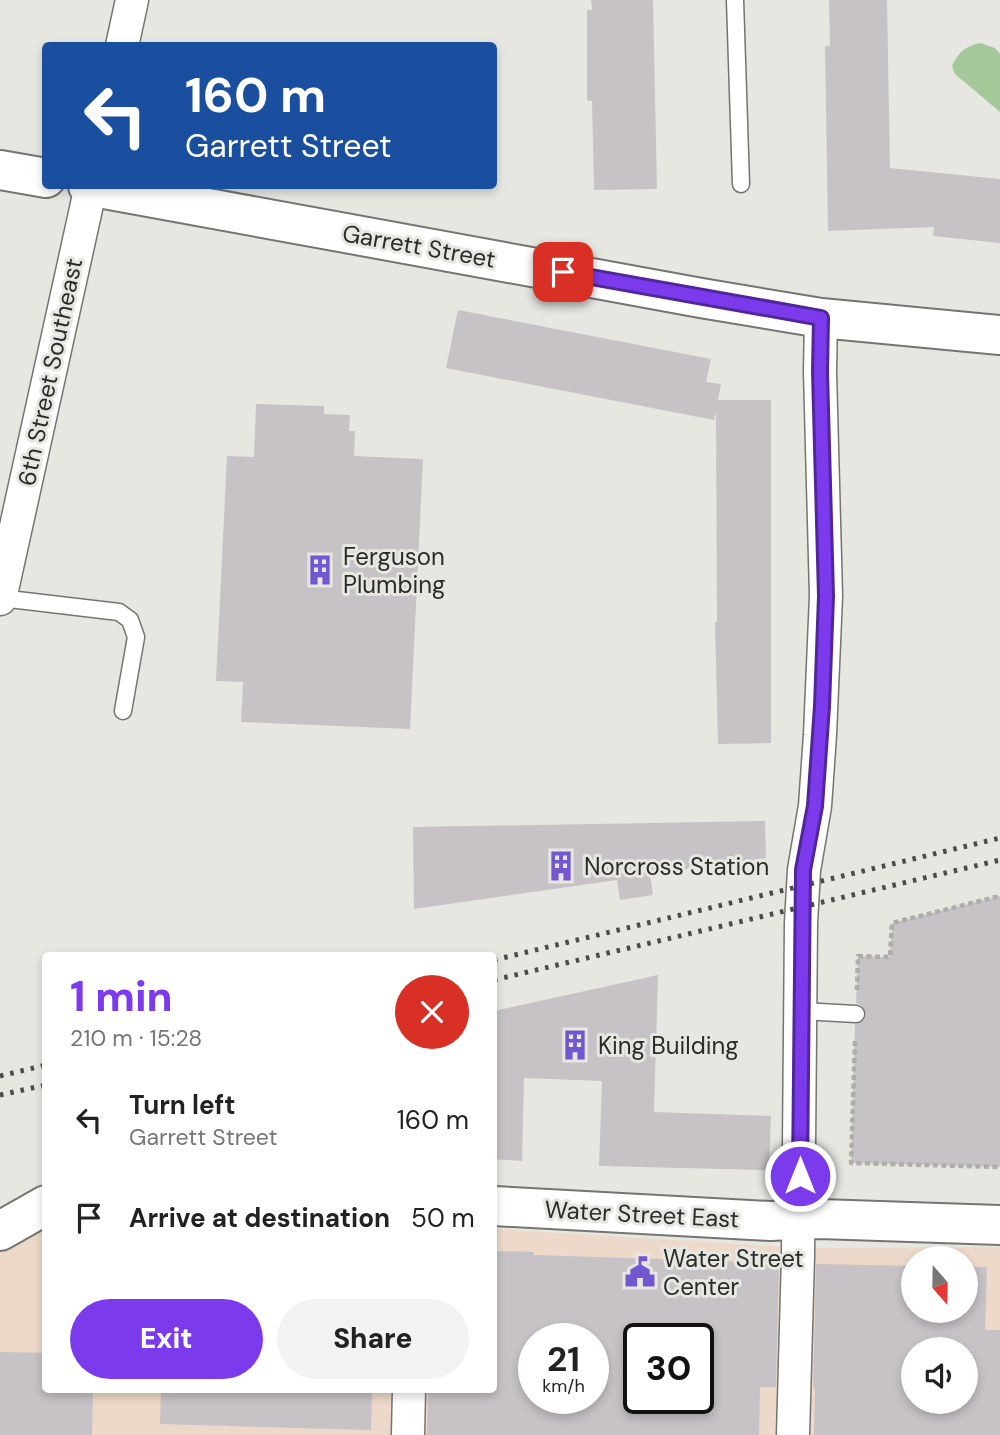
<!DOCTYPE html>
<meta charset="utf-8">
<style>
body{margin:0;font-family:"DM Sans",sans-serif;background:#f2f2f2;color:#222;height:100vh;display:flex;flex-direction:column;font-size:26px;white-space:nowrap}
*{box-sizing:border-box;margin:0}
p{font-size:23px;color:#767676}
.icon{flex:none;width:38px;height:38px;fill:none;stroke:currentColor;stroke-width:2;stroke-linecap:round;stroke-linejoin:round}
.map{position:relative;flex:1;overflow:hidden}
.details{position:absolute;left:42px;top:952px;width:455px;height:441px;display:flex;flex-direction:column;background:#fff;border-radius:7px;box-shadow:0 4px 10px #0003}
.details>*{flex:none}
.top-card{position:absolute;left:42px;top:42px;width:455px;height:147px;border-radius:7px;box-shadow:0 4px 10px #0003;background:#1a4fa0;color:#fff;overflow:hidden}
.needle{width:46px;rotate:160deg}
.tools{position:absolute;left:901px;top:1246px;display:grid;gap:14px}
.tools a{display:grid;place-items:center;width:77px;height:77px;border-radius:50%;background:#fff;box-shadow:0 4px 10px #0003;font-size:35px}
.speed{position:absolute;left:518px;top:1323px;display:flex;gap:14px;font-size:35px;font-weight:700;text-align:center}
.speed>*{display:grid;place-content:center;width:91px;height:91px;border-radius:50%;background:#fff;box-shadow:0 4px 10px #0003;line-height:1}
.speed small{font-size:18px;font-weight:400}
.speed .limit{border:4px solid #111;border-radius:10px;background:#fff;color:#111}
.pin{position:absolute;display:grid;place-items:center;width:60px;height:60px;color:#fff;margin:-30px;border-radius:14px;box-shadow:0 4px 10px #0006}
.me{position:absolute;width:77px;margin:-38px;rotate:0deg;stroke-linejoin:round;filter:drop-shadow(0 0 5px #0008)}
.turn{display:flex;align-items:center;gap:24px;height:147px;padding:0 28px;font-size:32px}
.turn .icon{width:91px;height:91px;stroke-width:2.5}
.turn b{display:block;font-size:49px;line-height:60px}
.round{display:grid;place-items:center;flex:none;width:74px;height:74px;border-radius:37px;background:#f2f2f2}
.summary{display:flex;align-items:center;justify-content:space-between;height:119px;padding:0 28px}
h1{font-size:42px;font-weight:800;line-height:52px;color:#7c3aed}
.button{display:flex;gap:14px;margin-top:auto;padding:14px 28px}
.button a{flex:1;height:80px;border-radius:42px;background:#7c3aed;color:#fff;font-size:28px;font-weight:800;line-height:80px;text-align:center}
.button a+a{background:#f2f2f2;color:#222}
ul{padding:0;list-style:none}
li{display:flex;align-items:center;gap:21px;height:98px;padding:0 28px}
li div{flex:1}
li b{display:block;font-size:26px}
li em{font-style:normal}
.map>svg:first-child{display:block}
.commercial{fill:#ecd9c9;fill-rule:evenodd}
.green{fill:#a5c89a}
.building{fill:#c7c2c5;fill-rule:evenodd}
.lines{fill:none;stroke-linecap:round;stroke-linejoin:round}
.lane-casing{stroke:#757470;stroke-width:19}
.street-casing{stroke:#757470;stroke-width:35}
.secondary-casing{stroke:#757470;stroke-width:42}
.path{stroke:#adada9;stroke-width:4.5;stroke-dasharray:5 3.5;stroke-linecap:butt}
.lane{stroke:#fff;stroke-width:16}
.street{stroke:#fff;stroke-width:32}
.secondary{stroke:#fff;stroke-width:38}
.rail{stroke:#4b4b49;stroke-width:5;stroke-dasharray:3.5 7;stroke-linecap:butt}
.route-casing{stroke:#51269a;stroke-width:18}
.route{stroke:#7c3aed;stroke-width:12}
.labels{text-anchor:middle;dominant-baseline:central;stroke-width:6;stroke-linejoin:round;paint-order:stroke}
.street-label{font-size:24px;fill:#2b2b29;stroke:#e7e7e2}
.poi-label{font-size:24px;fill:#2b2b29;stroke:#e7e7e2;text-anchor:start}
</style>
<div class="map">
<svg width="1000" height="1435" viewBox="0 0 1000 1435">
<rect width="100%" height="100%" fill="#e7e7e2"/>
<!-- commercial -->
<path class="commercial" d="M 45,1205 L 46,1390 L 494,1390 L 494,1229 L 801,1248 L 1000,1247 L 1000,1435 L 0,1435 L 0,1231 ZM 914,1258 L 966,1258 L 966,1311 L 914,1311 ZM 534,1339 L 593,1339 L 593,1398 L 534,1398 ZM 639,1339 L 698,1339 L 698,1398 L 639,1398 ZM 914,1349 L 966,1349 L 966,1402 L 914,1402 Z"/>
<!-- green -->
<path class="green" d="M 980,43 L 995,48 L 1000,54 L 1000,112 L 955,74 L 952,66 C 959,52 964,47 980,43 Z"/>
<!-- building -->
<path class="building" d="M 591,0 L 653,0 L 657,189 L 594,190 L 592,101 L 587,101 L 587,10 L 592,10 Z
M 829,0 L 887,0 L 890,168 L 1000,179 L 1000,243 L 933,236 L 934,227 L 828,231 L 825,46 L 830,46 Z
M 458,310 L 711,359 L 706,382 L 721,384 L 718,400 L 771,400 L 771,743 L 718,744 L 715,622 L 717,622 L 716,411 L 714,420 L 446,368 Z
M 256,404 L 324,406 L 324,414 L 350,415 L 349,431 L 355,431 L 354,456 L 423,459 L 410,729 L 241,722 L 243,682 L 216,681 L 227,456 L 254,457 Z
M 765,821 L 766,858 L 650,874 L 653,895 L 620,900 L 617,880 L 414,909 L 413,827 Z
M 1000,896 L 1000,1167 L 851,1163 L 855,1024 L 864,1020 L 866,1014 L 862,1006 L 856,1003 L 858,956 L 890,957 L 892,923 Z
M 658,975 L 654,1112 L 771,1116 L 769,1170 L 599,1166 L 602,1081 L 524,1078 L 522,1161 L 494,1159 L 494,1011 Z
M 494,1251 L 534,1252 L 534,1255 L 779,1263 L 776,1387 L 760,1387 L 759,1435 L 427,1435 L 428,1390 L 494,1390 ZM 532,1339 L 593,1339 L 593,1398 L 530,1398 ZM 639,1339 L 698,1339 L 698,1398 L 639,1398 Z
M 816,1264 L 914,1266 L 914,1311 L 966,1311 L 966,1267 L 987,1267 L 985,1330 L 1000,1330 L 1000,1435 L 814,1435 L 815,1388 L 813,1388 ZM 914,1349 L 966,1349 L 966,1402 L 914,1402 Z
M 0,1352 L 46,1353 L 46,1390 L 93,1390 L 92,1435 L 0,1435 Z
M 161,1390 L 372,1390 L 371,1430 L 160,1424 Z"/>
<g class="lines">
<!-- lane casing -->
<g class="lane-casing">
<path id="lane" d="M 735,0 L 741,184
M 0,598 L 119,612 L 130,620 L 136,637 L 123,711
M 801,1011 L 856,1014"/>
</g>
<!-- street casing -->
<g class="street-casing">
<path id="street" d="M 122,46 L 132,0
M 0,599 L 91,186
M 408,1435 L 409,1390
M 793,1435 L 798,1256 L 801,923 L 804,870 L 815,806 L 820,735 L 826,596 L 820,372 L 821,318"/>
</g>
<!-- secondary casing -->
<g class="secondary-casing">
<path id="secondary" d="M 0,170 L 46,178
M 88,186 L 701,298 L 821,318 L 1000,335
M 494,1206 L 770,1221 L 820,1219 L 1000,1225
M 0,1231 L 46,1205"/>
</g>
<!-- path -->
<path class="path" d="M 857,990 L 858,956 L 890,957 L 892,923 L 1000,896
M 855,1041 L 851,1163 L 1000,1167"/>
<!-- lane -->
<use href="#lane" class="lane"/>
<!-- street -->
<use href="#street" class="street"/>
<!-- secondary -->
<use href="#secondary" class="secondary"/>
<!-- rail -->
<path class="rail" d="M 494,960 L 1000,838
M 494,980 L 1000,860
M 0,1076 L 46,1065
M 0,1095 L 46,1085"/>
</g>
<g class="lines">
<!-- route casing -->
<g class="route-casing">
<path id="route" d="M 563,272 L 821,318 L 820,372 L 826,596 L 822,706 L 815,806 L 803,870 L 800,1176"/>
</g>
<!-- route -->
<use href="#route" class="route"/>
</g>
<!-- icons -->
<defs>
<g id="building-bare" transform="scale(2.415)"><path d="M-4-6H4V6H1V3H-1V6H-4ZM-2.5-4.3h1.7v1.8h-1.7ZM.8-4.3h1.7v1.8H.8ZM-2.5-1h1.7V.8h-1.7ZM.8-1h1.7V.8H.8Z" fill="#7257d1" stroke="#e7e7e2" stroke-width="2.5" paint-order="stroke"/></g>
<g id="civic-bare" transform="scale(2.415)"><path d="M-.6-6.5H3V-4.5H.6V-3L4-1V1h2V6H-6V1h2V-1L-.6-3ZM-1.2 2.5V6h2.4V2.5Z" fill="#7257d1" stroke="#e7e7e2" stroke-width="2.5" paint-order="stroke"/></g>
</defs>
<g fill-rule="evenodd">
<use href="#building-bare" x="320" y="570"/>
<use href="#building-bare" x="561" y="866"/>
<use href="#building-bare" x="575" y="1045"/>
<use href="#civic-bare" x="640" y="1272"/>
</g>
<g class="labels">
<!-- street labels -->
<g class="street-label">
<text transform="translate(419 246) rotate(10)">Garrett Street</text>
<text transform="translate(50 372) rotate(-78)">6th Street Southeast</text>
<text transform="translate(642 1214) rotate(3)">Water Street East</text>
</g>
<!-- poi labels -->
<g class="poi-label">
<text x="343" y="556">Ferguson<tspan x="343" dy="28">Plumbing</tspan></text>
<text x="584" y="866">Norcross Station</text>
<text x="598" y="1045">King Building</text>
<text x="663" y="1258">Water Street<tspan x="663" dy="28">Center</tspan></text>
</g>
</g>
</svg>
<div class="tools">
<a><svg class="needle" viewBox="-14 -14 28 28"><path d="M0-13l5 13h-10z" fill="#e53935"/><path d="M0 13l5-13h-10z" fill="#767676"/></svg></a>
<a><svg class="icon" aria-label="sound" viewBox="0 0 24 24"><path d="M4 9h4l5-4v14l-5-4H4zM17 9q2 3 0 6"/></svg></a>
</div>
<div class="speed"><div>21<small>km/h</small></div><div class="limit">30</div></div>
<div class="pin" style="left:563px;top:272px;background:#d93025"><svg class="icon" aria-label="arrive" viewBox="0 0 24 24"><path d="M6 21V4h12l-3 4 3 4H6"/></svg></div>
<svg class="me" style="left:800px;top:1176px" viewBox="-20 -20 40 40"><circle r="17" fill="#7c3aed" stroke="#fff" stroke-width="3"/><path d="M0-11L8 9 0 5-8 9z" fill="#fff"/></svg>
<div class="top-card">
<div class="turn"><svg class="icon" aria-label="left" viewBox="0 0 24 24"><path d="M17 20v-9H6M10 6l-5 5 5 5"/></svg><div><b>160 m</b>Garrett Street</div></div>
</div>
<section class="details">
<div class="summary"><div><h1>1 min</h1><p>210 m · 15:28</p></div><a class="round" style="background:#d93025;color:#fff"><svg class="icon" aria-label="close" viewBox="0 0 24 24"><path d="M6 6l12 12M18 6L6 18"/></svg></a></div>
<ul>
<li><svg class="icon" aria-label="left" viewBox="0 0 24 24"><path d="M17 20v-9H6M10 6l-5 5 5 5"/></svg><div><b>Turn left</b><p>Garrett Street</p></div><em>160 m</em></li>
<li><svg class="icon" aria-label="arrive" viewBox="0 0 24 24"><path d="M6 21V4h12l-3 4 3 4H6"/></svg><div><b>Arrive at destination</b></div><em>50 m</em></li>
</ul>
<div class="button"><a>Exit</a><a>Share</a></div>
</section>
</div>
